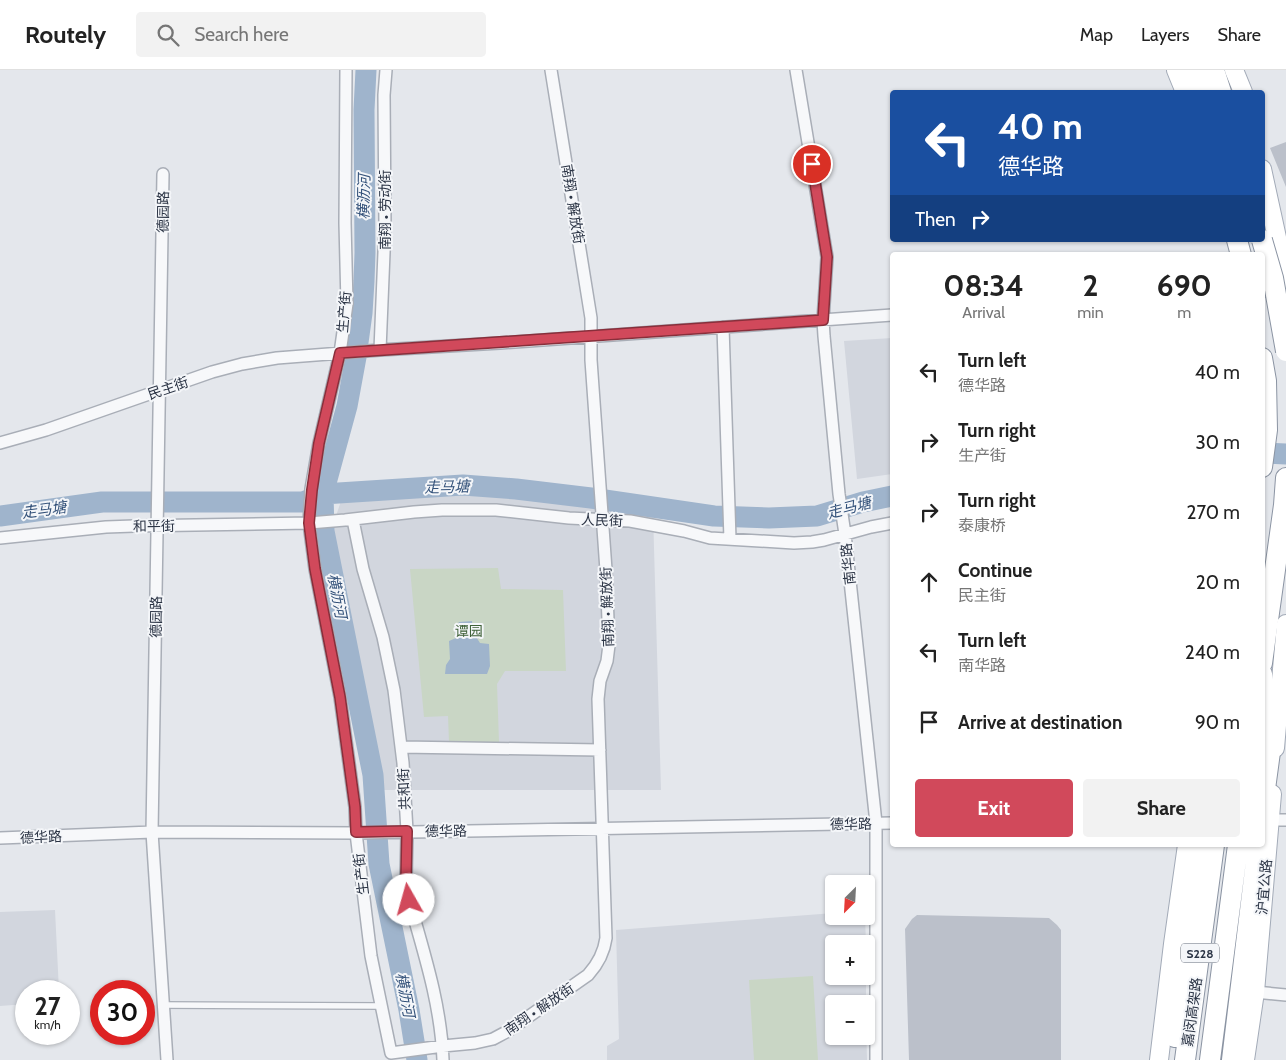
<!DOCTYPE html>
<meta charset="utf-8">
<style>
body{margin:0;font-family:Cabin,"Noto Sans SC",sans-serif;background:#f2f2f2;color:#222;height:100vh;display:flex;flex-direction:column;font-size:19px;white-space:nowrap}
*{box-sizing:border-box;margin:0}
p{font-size:16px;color:#767676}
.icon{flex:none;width:28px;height:28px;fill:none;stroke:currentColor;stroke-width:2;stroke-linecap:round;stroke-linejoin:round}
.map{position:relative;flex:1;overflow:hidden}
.sheet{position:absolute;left:890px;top:182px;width:375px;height:595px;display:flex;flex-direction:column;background:#fff;border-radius:5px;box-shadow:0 1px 4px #0004}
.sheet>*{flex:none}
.guide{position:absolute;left:890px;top:20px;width:375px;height:152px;border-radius:5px;box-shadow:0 1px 4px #0004;background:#1a4fa0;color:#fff;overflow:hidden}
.needle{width:32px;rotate:204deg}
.fabs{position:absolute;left:825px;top:805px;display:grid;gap:10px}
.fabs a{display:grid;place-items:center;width:50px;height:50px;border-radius:5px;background:#fff;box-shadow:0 1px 4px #0004;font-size:25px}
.speed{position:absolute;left:15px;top:910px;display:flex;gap:10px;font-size:25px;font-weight:700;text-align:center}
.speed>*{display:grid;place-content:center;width:65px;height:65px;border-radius:50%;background:#fff;box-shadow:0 1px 4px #0004;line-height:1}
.speed small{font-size:12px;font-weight:400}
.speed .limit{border:8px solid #d22;background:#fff;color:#111}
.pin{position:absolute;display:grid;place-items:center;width:42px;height:42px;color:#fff;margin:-21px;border:2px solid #fff;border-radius:50%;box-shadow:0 1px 5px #0007}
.me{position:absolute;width:55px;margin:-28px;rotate:353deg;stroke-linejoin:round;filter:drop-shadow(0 0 4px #0008)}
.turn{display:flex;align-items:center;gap:18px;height:105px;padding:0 25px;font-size:22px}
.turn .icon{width:65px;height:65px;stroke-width:2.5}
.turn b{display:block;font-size:35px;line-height:42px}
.then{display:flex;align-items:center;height:48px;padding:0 25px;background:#0003;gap:10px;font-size:19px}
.eta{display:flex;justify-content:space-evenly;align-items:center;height:85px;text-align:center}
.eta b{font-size:30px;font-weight:700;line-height:35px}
.primary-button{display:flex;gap:10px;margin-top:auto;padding:10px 25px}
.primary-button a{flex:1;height:58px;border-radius:5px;background:#d1495b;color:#fff;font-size:20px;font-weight:700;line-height:58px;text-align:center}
.primary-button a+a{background:#f2f2f2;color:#222}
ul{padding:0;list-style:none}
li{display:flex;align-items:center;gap:15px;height:70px;padding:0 25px}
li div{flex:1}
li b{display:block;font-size:19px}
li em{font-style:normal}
header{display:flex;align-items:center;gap:30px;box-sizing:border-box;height:70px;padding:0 25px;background:#fff;border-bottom:1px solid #e0e0e0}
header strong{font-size:24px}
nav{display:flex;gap:28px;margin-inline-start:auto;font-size:18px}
.search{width:350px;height:45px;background:#f2f2f2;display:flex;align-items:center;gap:12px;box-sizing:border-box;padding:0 18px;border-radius:5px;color:#767676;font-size:19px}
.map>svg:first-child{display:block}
.built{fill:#d2d6de}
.green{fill:#c9d6c5}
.water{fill:#9fb4cc}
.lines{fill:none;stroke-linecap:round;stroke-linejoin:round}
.river{stroke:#9fb4cc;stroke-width:21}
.building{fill:#bbc0ca}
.lane-casing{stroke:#a9aeb7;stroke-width:8}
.street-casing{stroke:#a9aeb7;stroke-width:14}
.primary-casing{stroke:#a3abb8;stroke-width:20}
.highway-casing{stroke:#8b94a3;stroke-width:22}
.lane{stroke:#f7f8fa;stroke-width:5.5}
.street{stroke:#f7f8fa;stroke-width:11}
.primary{stroke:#fff;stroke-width:18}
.highway{stroke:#fff;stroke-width:20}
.highway-bridge-casing{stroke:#8b94a3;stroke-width:22;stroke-linecap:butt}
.highway-bridge{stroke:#fff;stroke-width:20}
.route-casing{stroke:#882f3b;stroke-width:12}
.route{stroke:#d1495b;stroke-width:9}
.labels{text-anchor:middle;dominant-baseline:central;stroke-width:4;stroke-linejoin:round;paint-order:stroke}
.shield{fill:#f4f6f9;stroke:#676e7b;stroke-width:1}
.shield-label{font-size:12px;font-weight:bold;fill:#2b3445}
.street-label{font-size:14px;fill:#2b3445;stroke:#f4f6f9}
.park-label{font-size:14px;fill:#3f6138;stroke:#f4f6f9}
.water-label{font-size:15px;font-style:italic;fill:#34527a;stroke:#f4f6f9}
</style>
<header>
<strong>Routely</strong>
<div class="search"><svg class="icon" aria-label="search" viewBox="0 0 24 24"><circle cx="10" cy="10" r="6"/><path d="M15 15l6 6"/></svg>Search here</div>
<nav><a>Map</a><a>Layers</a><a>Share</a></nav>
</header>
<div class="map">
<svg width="1286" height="990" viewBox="0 0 1286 990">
<rect width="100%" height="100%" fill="#e4e7ec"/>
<!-- built -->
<path class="built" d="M 892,268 L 892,404 L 857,409 L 844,271 Z
M 394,411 L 573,431 L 653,443 L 661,720 L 383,720 L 332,458 L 341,431 Z
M 55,840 L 59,921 L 26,921 L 26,934 L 0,936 L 0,842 Z
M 834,843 L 834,846 L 865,846 L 866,874 L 834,874 L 834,906 L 866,906 L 866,934 L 834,934 L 834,966 L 866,966 L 866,952 L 867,990 L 607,990 L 607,976 L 619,969 L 616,860 Z"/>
<!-- green -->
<path class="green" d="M 498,498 L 501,519 L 563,520 L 566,601 L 505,601 L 497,614 L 499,672 L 449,672 L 448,646 L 424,647 L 410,499 Z
M 813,906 L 818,990 L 754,990 L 749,910 Z"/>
<!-- water -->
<path class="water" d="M 472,551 L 473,562 L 480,573 L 489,574 L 490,596 L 487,604 L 445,604 L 446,595 L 450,589 L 449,571 L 456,568 L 455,559 L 459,552 Z"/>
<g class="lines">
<!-- river -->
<path class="river" d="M 366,0 L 364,40 L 365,183 L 364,211 L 362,243 L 356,287 L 347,336 L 323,424 L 324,461 L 373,705 L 379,794 L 409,940 L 417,990
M 1262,383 L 1286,384
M 0,446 L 102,432 L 303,432 L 323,424 L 463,415 L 516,419 L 591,428 L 714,446 L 769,448 L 817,446 L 863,432 L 892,426"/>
</g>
<!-- building -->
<path class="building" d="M 1286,72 L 1286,117 L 1270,78 Z
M 917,845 L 1049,848 L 1057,855 L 1061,860 L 1061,990 L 909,990 L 905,859 L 912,849 Z"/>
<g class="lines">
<!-- lane casing -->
<g class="lane-casing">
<path id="lane" d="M 163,935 L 380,936"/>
</g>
<!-- street casing -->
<g class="street-casing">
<path id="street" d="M 346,0 L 345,153 L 347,234 L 340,283 L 319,373 L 311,419 L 309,453 L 315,499 L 340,627 L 355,737 L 356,763 L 371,886 L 391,983 L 443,976 L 475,973 L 493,969 L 508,961 L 588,905 C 598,894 604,883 606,868 L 598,629 L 600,611 L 607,591 L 609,575 L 606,500 L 591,290 L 591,248 L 551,0
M 796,0 L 827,187 L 823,250 L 824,266 L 839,424 L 845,464 L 876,753 L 876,990
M 163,104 L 152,762 L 167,990
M 1262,221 L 1286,221
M 723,257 L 730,469
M 380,280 L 385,158 L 384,25 L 386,0
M 0,373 L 46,360 L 212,302 L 242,294 L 277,288 L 380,280 L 500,273 L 892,245
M 353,450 L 363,499 L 383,567 L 394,620 L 403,693 L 407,761 L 406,809 L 409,830 C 424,883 441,935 443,990
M 0,468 L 106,457 L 134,456 L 309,453 L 345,450 L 414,442 L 442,440 L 496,440 L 569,448 L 630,451 L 684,461 L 710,468 L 794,473 L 812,472 L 824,470 L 871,457 L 892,453
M 401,677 L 600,680
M 1264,750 L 1286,750
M 0,768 L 152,762 L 356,763 L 892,753
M 1255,922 L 1286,925"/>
</g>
<!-- primary casing -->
<g class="primary-casing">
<path id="primary" d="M 1176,0 L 1185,22
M 1234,0 L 1243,22
M 1262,99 L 1286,209
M 1275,678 L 1286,554
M 1159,990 L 1173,874 L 1187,775
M 1245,990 L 1255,922 L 1272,724"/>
</g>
<!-- highway casing -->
<g class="highway-casing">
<path id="highway" d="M 1195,0 L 1201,22
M 1214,0 L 1221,22
M 1237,170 L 1241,185
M 1262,288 L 1266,311 L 1267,360 L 1262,397
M 1262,593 L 1284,435 L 1286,408
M 1262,604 L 1270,682 L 1262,741
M 1175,967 L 1198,775
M 1185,990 L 1214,775
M 1210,990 L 1238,775
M 1232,990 L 1258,775"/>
</g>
<!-- lane -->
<use href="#lane" class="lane"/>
<!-- street -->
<use href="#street" class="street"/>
<!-- primary -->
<use href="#primary" class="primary"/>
<!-- highway -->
<use href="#highway" class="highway"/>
<!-- highway-bridge casing -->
<g class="highway-bridge-casing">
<path id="highway-bridge" d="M 1262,170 L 1273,208 L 1286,281"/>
</g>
<!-- highway-bridge -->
<use href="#highway-bridge" class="highway-bridge"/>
</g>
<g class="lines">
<!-- route casing -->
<g class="route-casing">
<path id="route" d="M 409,830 L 406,809 L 407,761 L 356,762 L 355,737 L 340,627 L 315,499 L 309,453 L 312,420 L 319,373 L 340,283 L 823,250 L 827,187 L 812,94"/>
</g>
<!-- route -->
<use href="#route" class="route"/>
</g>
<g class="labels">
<!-- shield labels -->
<rect class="shield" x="1181" y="873.5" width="38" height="19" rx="4"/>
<g class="shield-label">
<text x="1200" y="883">S228</text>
</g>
<!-- street labels -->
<g class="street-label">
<text transform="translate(573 134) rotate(81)">南翔 • 解放街</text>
<text transform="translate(385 140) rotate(-90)">南翔 • 劳动街</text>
<text transform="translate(163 142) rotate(-89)">德园路</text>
<text transform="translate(344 242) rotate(-85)">生产街</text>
<text transform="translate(168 318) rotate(-19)">民主街</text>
<text transform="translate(602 450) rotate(3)">人民街</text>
<text transform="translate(154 456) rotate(-1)">和平街</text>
<text transform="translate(848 494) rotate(-96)">南华路</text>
<text transform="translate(607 537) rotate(-92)">南翔 • 解放街</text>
<text transform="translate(156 547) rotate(-89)">德园路</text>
<text transform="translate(404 719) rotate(-93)">共和街</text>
<text transform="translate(851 754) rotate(-1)">德华路</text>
<text transform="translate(446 761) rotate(-1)">德华路</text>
<text transform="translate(41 767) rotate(-3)">德华路</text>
<text transform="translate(361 804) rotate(-97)">生产街</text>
<text transform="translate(1264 817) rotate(-85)">沪宜公路</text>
<text transform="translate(539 939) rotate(-34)">南翔 • 解放街</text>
<text transform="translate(1192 942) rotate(-82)">嘉闵高架路</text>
</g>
<!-- park labels -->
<g class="park-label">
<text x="469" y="561">谭园</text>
</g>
<!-- water labels -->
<g class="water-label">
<text transform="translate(364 127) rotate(-89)">横沥河</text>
<text transform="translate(447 417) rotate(-1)">走马塘</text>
<text transform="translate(849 438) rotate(-15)">走马塘</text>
<text transform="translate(44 440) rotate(-8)">走马塘</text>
<text transform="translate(337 526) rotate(79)">横沥河</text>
<text transform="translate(405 925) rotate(79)">横沥河</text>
</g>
</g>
</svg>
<div class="fabs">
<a><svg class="needle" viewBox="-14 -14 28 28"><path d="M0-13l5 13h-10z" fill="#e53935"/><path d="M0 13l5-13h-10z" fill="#767676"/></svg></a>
<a>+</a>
<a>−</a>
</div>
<div class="speed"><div>27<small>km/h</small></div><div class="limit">30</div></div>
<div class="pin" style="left:812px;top:94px;background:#d93025"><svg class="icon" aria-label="arrive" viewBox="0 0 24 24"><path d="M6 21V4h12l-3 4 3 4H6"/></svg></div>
<svg class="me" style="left:409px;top:830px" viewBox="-20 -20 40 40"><circle r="19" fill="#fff"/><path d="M0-13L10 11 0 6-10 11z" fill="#d1495b"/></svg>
<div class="guide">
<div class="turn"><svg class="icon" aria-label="left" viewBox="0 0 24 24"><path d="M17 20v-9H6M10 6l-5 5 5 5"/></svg><div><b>40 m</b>德华路</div></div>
<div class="then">Then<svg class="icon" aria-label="right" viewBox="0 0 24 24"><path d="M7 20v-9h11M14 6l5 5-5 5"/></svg></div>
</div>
<section class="sheet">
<div class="eta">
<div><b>08:34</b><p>Arrival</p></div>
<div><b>2</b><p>min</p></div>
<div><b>690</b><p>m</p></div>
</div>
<ul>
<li><svg class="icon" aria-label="left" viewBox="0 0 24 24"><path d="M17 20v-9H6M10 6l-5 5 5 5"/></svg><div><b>Turn left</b><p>德华路</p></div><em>40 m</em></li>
<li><svg class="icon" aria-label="right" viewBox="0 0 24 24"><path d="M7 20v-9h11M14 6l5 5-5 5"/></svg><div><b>Turn right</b><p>生产街</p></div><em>30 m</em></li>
<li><svg class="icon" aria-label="right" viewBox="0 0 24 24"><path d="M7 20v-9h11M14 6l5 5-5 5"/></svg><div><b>Turn right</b><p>泰康桥</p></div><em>270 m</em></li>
<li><svg class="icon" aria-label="ahead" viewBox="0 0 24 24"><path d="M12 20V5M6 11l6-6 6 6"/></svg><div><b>Continue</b><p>民主街</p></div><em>20 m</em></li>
<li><svg class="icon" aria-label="left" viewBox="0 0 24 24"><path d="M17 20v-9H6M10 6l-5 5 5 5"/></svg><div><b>Turn left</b><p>南华路</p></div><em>240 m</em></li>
<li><svg class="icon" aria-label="arrive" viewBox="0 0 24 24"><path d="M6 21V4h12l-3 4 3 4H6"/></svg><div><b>Arrive at destination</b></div><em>90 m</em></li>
</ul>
<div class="primary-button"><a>Exit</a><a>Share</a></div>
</section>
</div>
